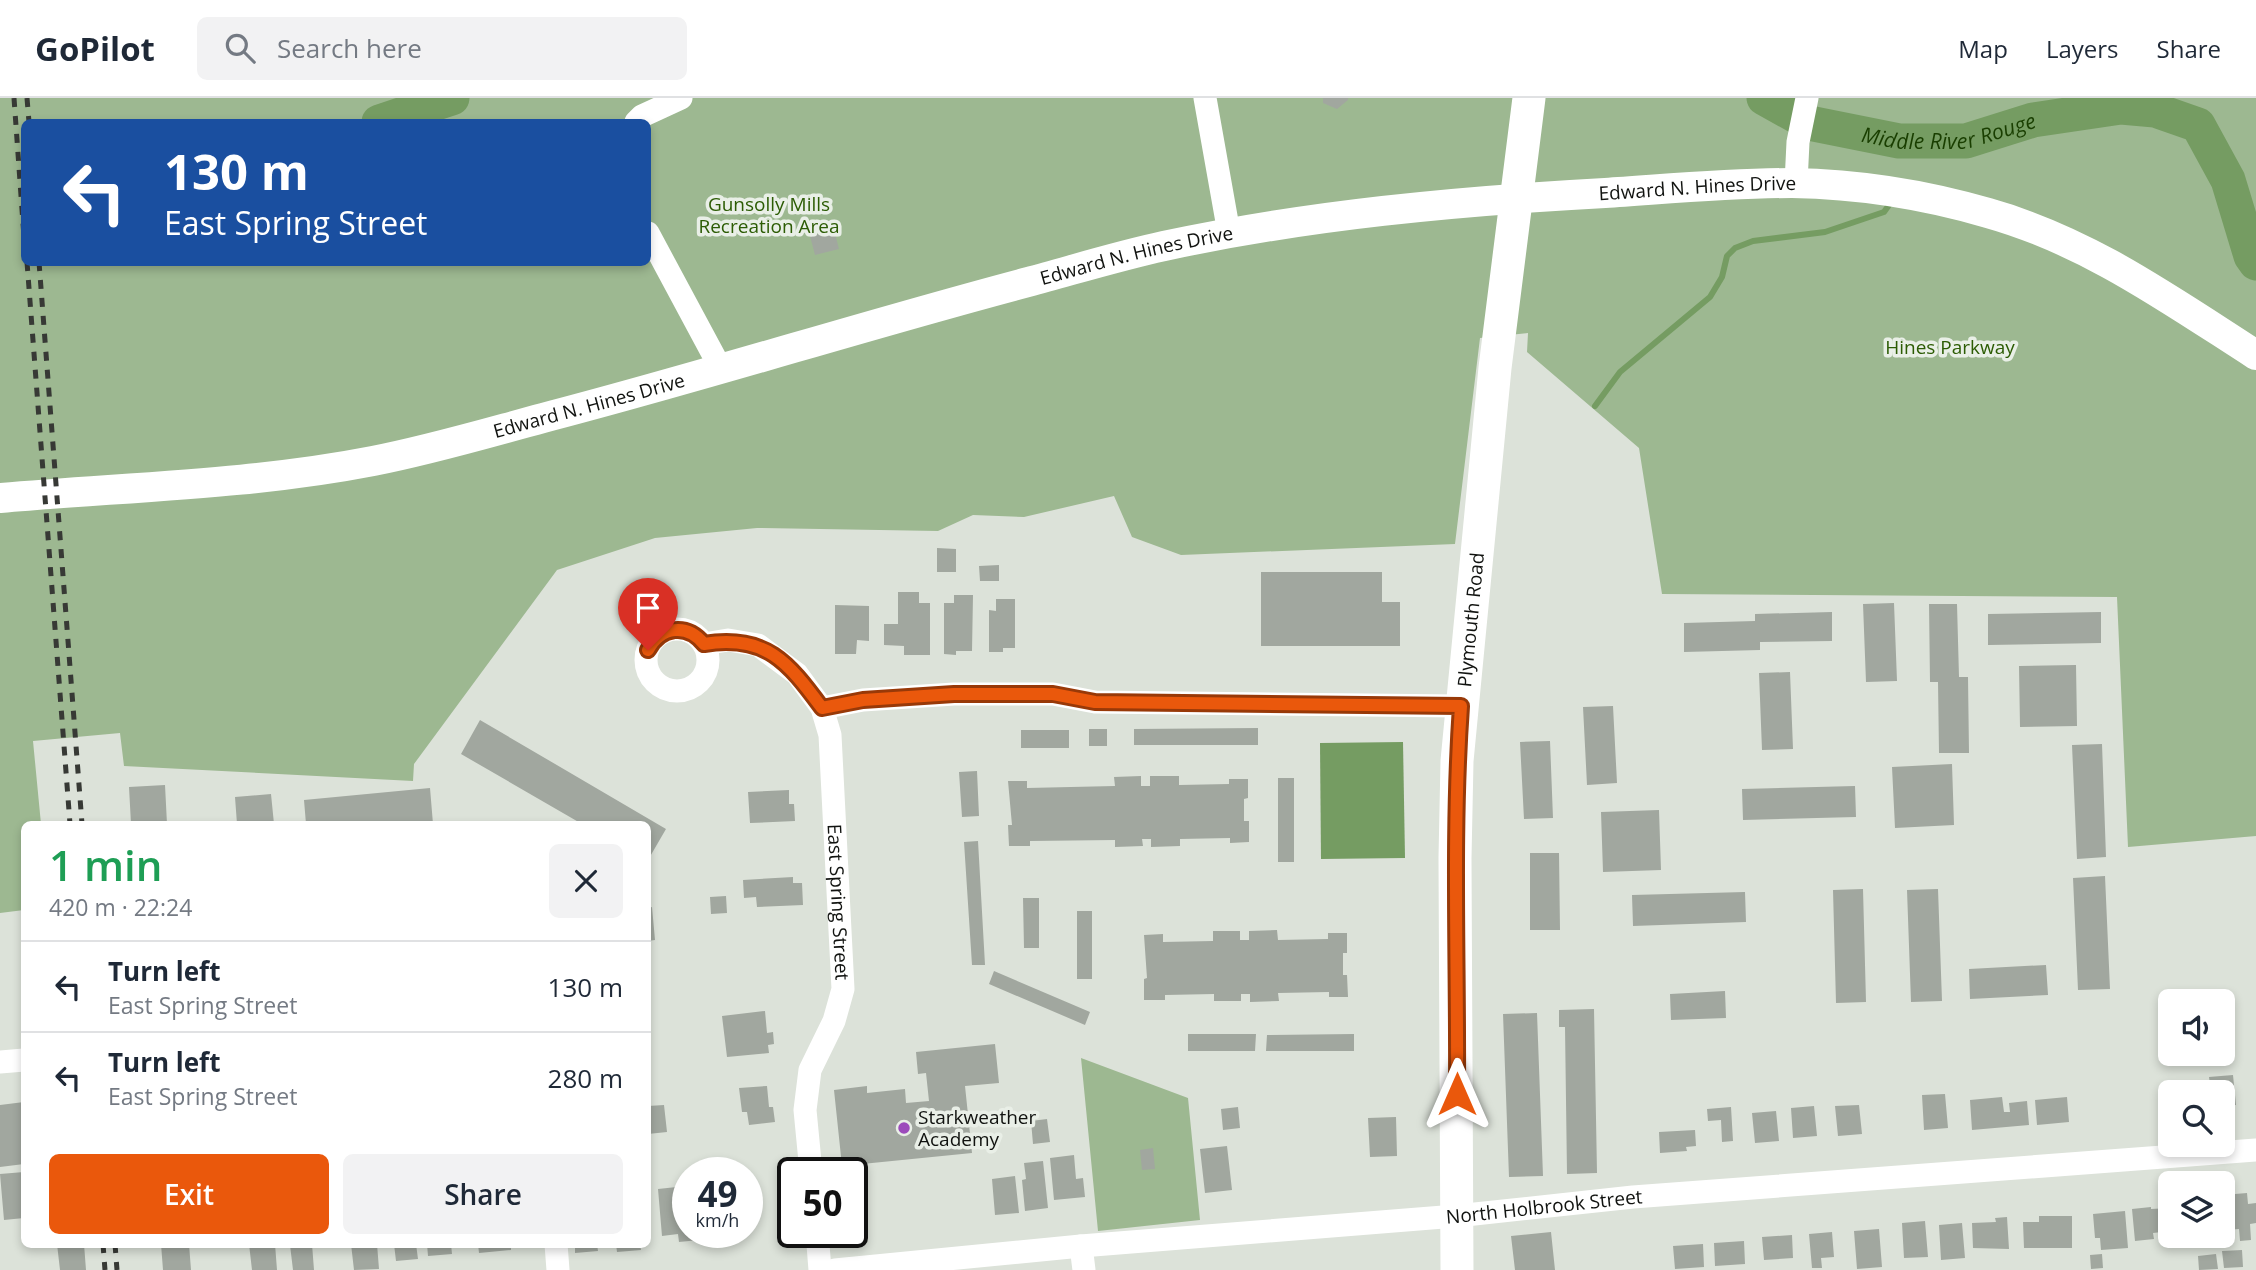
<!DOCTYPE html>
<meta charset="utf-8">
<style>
body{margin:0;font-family:"Open Sans",sans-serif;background:#f2f2f3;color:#1f2937;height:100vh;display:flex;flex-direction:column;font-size:26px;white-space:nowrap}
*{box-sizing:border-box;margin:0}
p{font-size:23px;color:#747a83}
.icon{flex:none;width:38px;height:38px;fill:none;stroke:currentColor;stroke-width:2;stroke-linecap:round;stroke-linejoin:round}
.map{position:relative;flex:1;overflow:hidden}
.details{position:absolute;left:21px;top:723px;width:630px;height:427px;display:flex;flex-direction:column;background:#fff;border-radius:10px;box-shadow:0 4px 10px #0003}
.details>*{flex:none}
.hud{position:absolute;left:21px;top:21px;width:630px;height:147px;border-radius:10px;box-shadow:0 4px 10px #0003;background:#1a4fa0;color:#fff;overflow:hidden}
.fabs{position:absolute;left:2158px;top:891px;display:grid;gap:14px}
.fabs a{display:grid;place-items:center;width:77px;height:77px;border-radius:10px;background:#fff;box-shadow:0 4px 10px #0003;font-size:35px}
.speed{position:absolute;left:672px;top:1059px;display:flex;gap:14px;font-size:35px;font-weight:700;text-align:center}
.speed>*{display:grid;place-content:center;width:91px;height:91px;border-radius:50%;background:#fff;box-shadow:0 4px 10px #0003;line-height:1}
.speed small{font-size:18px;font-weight:400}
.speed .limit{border:4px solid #111;border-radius:10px;background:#fff;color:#111}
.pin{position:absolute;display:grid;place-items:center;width:60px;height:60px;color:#fff;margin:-72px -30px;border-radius:50% 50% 50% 0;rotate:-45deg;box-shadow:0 0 7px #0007}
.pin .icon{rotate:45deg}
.me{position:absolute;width:77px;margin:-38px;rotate:0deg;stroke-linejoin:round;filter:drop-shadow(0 0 5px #0008)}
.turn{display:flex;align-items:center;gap:24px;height:147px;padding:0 28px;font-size:32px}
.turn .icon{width:91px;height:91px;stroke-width:2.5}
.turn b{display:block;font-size:49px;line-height:60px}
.round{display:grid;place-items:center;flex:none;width:74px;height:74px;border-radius:10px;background:#f2f2f3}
.summary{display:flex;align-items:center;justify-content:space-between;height:119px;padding:0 28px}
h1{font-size:42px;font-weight:600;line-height:52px;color:#1e9e55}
.action{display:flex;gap:14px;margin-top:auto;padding:14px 28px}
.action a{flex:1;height:80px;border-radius:10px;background:#ea580c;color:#fff;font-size:28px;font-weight:600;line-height:80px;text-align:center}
.action a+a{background:#f2f2f3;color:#1f2937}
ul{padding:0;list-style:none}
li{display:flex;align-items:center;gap:21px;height:91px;padding:0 28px;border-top:2px solid #e0e1e3}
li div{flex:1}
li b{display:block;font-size:26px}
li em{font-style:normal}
header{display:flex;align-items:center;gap:42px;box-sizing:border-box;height:98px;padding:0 35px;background:#fff;border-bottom:2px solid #e0e1e3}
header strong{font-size:33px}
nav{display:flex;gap:38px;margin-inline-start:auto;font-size:24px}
.search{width:490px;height:63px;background:#f2f2f3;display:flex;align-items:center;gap:18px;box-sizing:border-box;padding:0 24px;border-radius:10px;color:#747a83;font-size:26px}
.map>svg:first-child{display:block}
.green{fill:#9db891;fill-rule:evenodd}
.water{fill:#759c62}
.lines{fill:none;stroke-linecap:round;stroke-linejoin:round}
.stream{stroke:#759c62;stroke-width:6}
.river{stroke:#759c62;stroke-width:35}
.building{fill:#a1a79f}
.minor{stroke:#fff;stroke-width:23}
.tertiary{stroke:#fff;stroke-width:30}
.secondary{stroke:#fff;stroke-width:33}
.rail{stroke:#373935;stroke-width:5;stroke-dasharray:9 9;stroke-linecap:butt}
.route-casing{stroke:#983908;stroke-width:18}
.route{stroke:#ea580c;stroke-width:12}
.poi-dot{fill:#9c4bbb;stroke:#e9efe7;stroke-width:2.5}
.labels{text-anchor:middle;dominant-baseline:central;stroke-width:7;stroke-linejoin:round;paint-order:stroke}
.street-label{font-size:19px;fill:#111310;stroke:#e9efe7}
.park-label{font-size:19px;fill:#2c5c04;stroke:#e9efe7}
.poi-label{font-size:19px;fill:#111310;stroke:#e9efe7;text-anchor:start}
.water-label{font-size:21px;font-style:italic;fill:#193e00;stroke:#e9efe7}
</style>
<header>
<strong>GoPilot</strong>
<div class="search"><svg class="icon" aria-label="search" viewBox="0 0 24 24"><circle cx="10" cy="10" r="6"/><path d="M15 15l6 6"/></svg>Search here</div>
<nav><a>Map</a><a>Layers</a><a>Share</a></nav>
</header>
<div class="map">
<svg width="2256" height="1172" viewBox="0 0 2256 1172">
<rect width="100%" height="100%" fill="#dce2d9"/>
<!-- green -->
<path class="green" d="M 0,0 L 2256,0 L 2256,738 L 2128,749 L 2117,499 L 1662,496 L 1639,350 L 1527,254 L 1528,235 L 1480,240 L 1455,446 L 1181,457 L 1132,439 L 1114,398 L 1024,419 L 973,417 L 938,433 L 757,430 L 655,440 L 557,472 L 414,666 L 413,683 L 124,668 L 120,635 L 33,643 L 41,726 L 24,726 L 24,812 L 0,815 ZM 24,24 L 648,24 L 648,164 L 24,164 Z
M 1081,960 L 1188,1000 L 1200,1122 L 1098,1133 Z"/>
<!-- water -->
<path class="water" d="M 1403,644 L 1405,760 L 1321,761 L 1320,645 Z"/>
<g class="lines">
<!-- stream -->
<path class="stream" d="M 1595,308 L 1620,274 L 1710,199 L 1722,179 L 1727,158 L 1735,150 L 1753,143 L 1825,134 L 1884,114 L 1889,107"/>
<!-- river -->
<g class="river">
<path id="s1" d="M 1764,0 L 1809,25 L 1899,43 L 1966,43 L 2033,22 L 2121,9 L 2155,12 L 2198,27 L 2228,82 L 2251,158 L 2256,165"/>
<path d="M 379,24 L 452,0"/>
</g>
</g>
<!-- building -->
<path class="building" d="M 1323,0 L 1348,0 L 1348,2 L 1337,11 L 1323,5 Z
M 834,132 L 839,151 L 815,157 L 810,138 Z
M 937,450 L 956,451 L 956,474 L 937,474 Z
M 999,467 L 999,483 L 980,483 L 979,468 Z
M 1261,474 L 1382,474 L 1382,504 L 1400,504 L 1400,548 L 1261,548 Z
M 898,494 L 919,494 L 919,505 L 930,505 L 930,557 L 904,557 L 904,548 L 884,547 L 884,526 L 898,526 Z
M 954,497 L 973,497 L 972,553 L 956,553 L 956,557 L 944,556 L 944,505 L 954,505 Z
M 996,501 L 1015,501 L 1015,550 L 1003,550 L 1003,554 L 989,554 L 989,512 L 996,513 Z
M 1894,505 L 1897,583 L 1866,584 L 1863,506 Z
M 1929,506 L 1957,506 L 1959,579 L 1968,579 L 1969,655 L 1939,655 L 1938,584 L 1930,584 Z
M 835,507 L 869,508 L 869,543 L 857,542 L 856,556 L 835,556 Z
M 1832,514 L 1832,543 L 1760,544 L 1760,552 L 1684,554 L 1684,525 L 1755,523 L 1755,516 Z
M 2101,514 L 2101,545 L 1988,547 L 1988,516 Z
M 2076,567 L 2077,628 L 2020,629 L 2019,568 Z
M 1790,574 L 1793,651 L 1762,652 L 1759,575 Z
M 1613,608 L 1617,685 L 1587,687 L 1583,609 Z
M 480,622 L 666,731 L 648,762 L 648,726 L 582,726 L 461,656 Z
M 1258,630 L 1258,647 L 1134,647 L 1134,631 Z
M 1089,631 L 1107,631 L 1107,648 L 1089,648 Z
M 1021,632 L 1069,632 L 1069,650 L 1021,650 Z
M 1550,643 L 1553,720 L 1524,721 L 1520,644 Z
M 2102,646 L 2106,759 L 2077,761 L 2072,647 Z
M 1952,666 L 1954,727 L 1895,730 L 1892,669 Z
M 977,673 L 979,718 L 962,719 L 959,674 Z
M 1141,678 L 1141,688 L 1150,688 L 1150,678 L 1179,678 L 1179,687 L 1229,686 L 1229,681 L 1248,681 L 1248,700 L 1244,701 L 1244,723 L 1249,723 L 1249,744 L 1230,745 L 1230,740 L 1180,741 L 1180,748 L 1151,749 L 1151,741 L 1142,741 L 1143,748 L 1115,749 L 1115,742 L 1030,743 L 1030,748 L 1009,748 L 1008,727 L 1012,727 L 1008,683 L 1027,683 L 1027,690 L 1115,688 L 1114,679 Z
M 1278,680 L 1294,680 L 1294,764 L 1278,764 Z
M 165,687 L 167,726 L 131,726 L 129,689 Z
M 1855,688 L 1856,719 L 1743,722 L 1742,691 Z
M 430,690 L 433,726 L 306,726 L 304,702 Z
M 789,692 L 789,706 L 794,706 L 795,723 L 750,725 L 748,694 Z
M 271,696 L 274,726 L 237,726 L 235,699 Z
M 1659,712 L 1661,772 L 1603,774 L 1601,714 Z
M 978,743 L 985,867 L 972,867 L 964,744 Z
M 1530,755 L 1559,755 L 1560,832 L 1530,832 Z
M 2105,778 L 2110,891 L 2078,892 L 2073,780 Z
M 793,779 L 793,785 L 802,785 L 803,807 L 757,809 L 756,799 L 744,800 L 743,782 Z
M 1863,791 L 1866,904 L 1836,905 L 1833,792 Z
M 1938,791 L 1942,903 L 1911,904 L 1907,792 Z
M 1745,794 L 1746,824 L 1633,828 L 1632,797 Z
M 726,798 L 727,815 L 711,816 L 710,799 Z
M 1023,800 L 1039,800 L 1039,850 L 1024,850 Z
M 652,809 L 655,842 L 648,843 L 648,810 Z
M 1077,813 L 1092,813 L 1092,881 L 1077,881 Z
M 1277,832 L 1278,842 L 1328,841 L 1328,835 L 1347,835 L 1347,855 L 1343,855 L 1343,877 L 1347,877 L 1348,899 L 1329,899 L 1329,894 L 1278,895 L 1279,903 L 1250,904 L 1250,896 L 1241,896 L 1241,903 L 1214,903 L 1214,896 L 1165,897 L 1165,902 L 1144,902 L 1144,881 L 1147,880 L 1144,837 L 1163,836 L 1163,844 L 1213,843 L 1213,833 L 1240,833 L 1240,842 L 1249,842 L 1249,833 Z
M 2046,867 L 2048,897 L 1970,901 L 1969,871 Z
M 994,873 L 1090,914 L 1085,927 L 989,886 Z
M 1725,893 L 1726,920 L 1671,922 L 1670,896 Z
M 1594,911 L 1597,1075 L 1567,1076 L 1565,929 L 1559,929 L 1559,912 Z
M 765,913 L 767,935 L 773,934 L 774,946 L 768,947 L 769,955 L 727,959 L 722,918 Z
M 1537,915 L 1543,1078 L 1509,1079 L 1503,916 Z
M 1188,936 L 1256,936 L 1255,953 L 1188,953 Z
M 1354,936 L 1354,953 L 1266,953 L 1267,937 Z
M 995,946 L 999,985 L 965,988 L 972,1055 L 842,1068 L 834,992 L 867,988 L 867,995 L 905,991 L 906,1005 L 929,1003 L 926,975 L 918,976 L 916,954 Z
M 2233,977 L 2236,1007 L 2222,1008 L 2222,994 L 2211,994 L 2209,979 Z
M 767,988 L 769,1009 L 773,1009 L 775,1024 L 749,1027 L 747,1014 L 742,1014 L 739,990 Z
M 1945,996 L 1948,1030 L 1924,1032 L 1922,997 Z
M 2002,999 L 2004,1014 L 2010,1014 L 2009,1005 L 2027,1003 L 2029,1027 L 1972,1032 L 1970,1002 Z
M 2067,999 L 2069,1024 L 2037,1027 L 2035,1002 Z
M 24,1004 L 24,1066 L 0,1069 L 0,1007 Z
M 664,1007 L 667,1034 L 648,1036 L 648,1008 Z
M 1859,1007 L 1862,1036 L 1838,1038 L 1835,1008 Z
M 1814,1008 L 1817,1038 L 1793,1040 L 1791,1010 Z
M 1238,1009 L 1240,1030 L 1223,1032 L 1221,1011 Z
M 1731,1009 L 1733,1043 L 1722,1044 L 1721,1022 L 1708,1023 L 1707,1011 Z
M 1776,1013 L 1779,1043 L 1755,1045 L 1752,1015 Z
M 1396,1019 L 1397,1058 L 1370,1059 L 1368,1020 Z
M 1047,1021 L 1050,1044 L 1033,1046 L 1031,1023 Z
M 1695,1032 L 1696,1048 L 1686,1049 L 1687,1053 L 1660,1055 L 1659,1034 Z
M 1227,1048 L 1232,1092 L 1205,1095 L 1200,1051 Z
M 1153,1050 L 1155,1071 L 1142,1072 L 1140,1052 Z
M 1074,1057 L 1076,1081 L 1083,1080 L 1085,1099 L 1054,1102 L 1050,1060 Z
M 1043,1063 L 1048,1110 L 1025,1113 L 1022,1082 L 1026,1081 L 1024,1065 Z
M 24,1074 L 24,1120 L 4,1122 L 0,1076 Z
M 1015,1078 L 1019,1115 L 995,1117 L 992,1081 Z
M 686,1088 L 688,1134 L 709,1134 L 709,1141 L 679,1144 L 678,1136 L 662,1138 L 658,1091 Z
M 2247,1095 L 2248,1106 L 2256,1105 L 2256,1125 L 2250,1126 L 2251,1142 L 2240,1143 L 2239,1131 L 2226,1132 L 2223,1097 Z
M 2151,1109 L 2151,1111 L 2170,1110 L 2170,1133 L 2153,1135 L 2154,1141 L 2135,1143 L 2132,1111 Z
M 2125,1113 L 2128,1150 L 2101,1152 L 2100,1140 L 2095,1140 L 2093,1116 Z
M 2039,1118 L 2072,1118 L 2072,1150 L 2024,1150 L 2023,1124 L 2039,1124 Z
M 2007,1119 L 2009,1151 L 1973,1150 L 1972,1125 L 1996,1124 L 1995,1120 Z
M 1925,1123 L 1928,1159 L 1904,1160 L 1902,1125 Z
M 1962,1125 L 1965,1160 L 1941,1162 L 1939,1127 Z
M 1879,1131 L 1882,1169 L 1857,1171 L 1854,1133 Z
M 1551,1134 L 1555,1172 L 1515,1172 L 1511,1138 Z
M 1832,1134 L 1834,1159 L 1821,1160 L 1822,1170 L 1812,1170 L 1809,1136 Z
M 1792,1137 L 1793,1160 L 1764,1162 L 1762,1139 Z
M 1744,1143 L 1745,1166 L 1715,1168 L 1714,1145 Z
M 57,1146 L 84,1146 L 86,1172 L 60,1172 Z
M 161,1146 L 189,1146 L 191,1172 L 163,1172 Z
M 249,1146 L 275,1146 L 277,1172 L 252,1172 Z
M 312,1146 L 314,1172 L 293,1172 L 290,1147 Z
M 351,1146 L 377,1146 L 379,1171 L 354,1172 Z
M 394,1146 L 416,1146 L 418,1161 L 396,1163 Z
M 427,1146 L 451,1146 L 452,1156 L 428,1158 Z
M 478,1146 L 511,1146 L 511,1152 L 479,1155 Z
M 575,1146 L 597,1146 L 598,1153 L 575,1155 Z
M 616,1146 L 640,1146 L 641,1152 L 617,1154 Z
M 1703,1146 L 1704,1169 L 1675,1171 L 1673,1148 Z
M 2242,1152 L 2243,1169 L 2224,1170 L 2222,1153 Z
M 2102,1156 L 2103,1170 L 2091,1171 L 2090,1157 Z
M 2216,1156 L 2218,1171 L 2199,1172 L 2198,1158 Z"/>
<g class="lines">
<!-- minor -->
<g class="minor">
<path d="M 1205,0 L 1229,135"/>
<path d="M 636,24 L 642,18 L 681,0"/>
<path d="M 1796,85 L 1798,44 L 1807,0"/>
<path d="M 648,135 L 721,271"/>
<circle cx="677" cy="562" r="31"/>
<path id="s2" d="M 704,546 L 728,542 L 758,547 L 797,576 L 822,610 L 830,637 L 843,891 L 834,923 L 810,972 L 805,1012 L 811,1074"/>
<path d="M 822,610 L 863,602 L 954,596 L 1053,596 L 1095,604 L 1461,608"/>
<path d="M 0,964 L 24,962"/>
<path d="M 817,1134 L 820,1172"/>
<path d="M 556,1146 L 558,1172"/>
<path d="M 1081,1148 L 1084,1172"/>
<path id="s3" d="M 835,1172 L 1081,1148 L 1456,1118 L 1633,1099 L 2256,1052"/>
</g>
<!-- tertiary -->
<path class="tertiary" id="s4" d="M 0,400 C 124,389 250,387 373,363 C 430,352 487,335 543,320 C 705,278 865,227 1028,184 C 1073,172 1118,158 1164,148 C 1308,117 1457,103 1605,95 C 1667,91 1730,85 1792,85 C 1857,86 1926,97 1988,115 C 2088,143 2170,202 2256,257"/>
<!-- secondary -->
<path class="secondary" id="s5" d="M 1457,1172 L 1455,760 L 1457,663 L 1495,270 L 1529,0"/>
<!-- rail -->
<path class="rail" d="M 14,0 L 24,139
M 27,0 L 29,24
M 27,164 L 70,726
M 39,164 L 82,726
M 103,1146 L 105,1172
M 115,1146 L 117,1172"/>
</g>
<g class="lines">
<!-- route casing -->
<g class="route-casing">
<path id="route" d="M 648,552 C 661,528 687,525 704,546 C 766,536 788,564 822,610 L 863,602 L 954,596 L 1053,596 L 1095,604 L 1461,608 C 1452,737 1458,866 1457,996"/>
</g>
<!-- route -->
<use href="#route" class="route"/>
</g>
<!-- markers -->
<circle class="poi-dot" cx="904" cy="1030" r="7"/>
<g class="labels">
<!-- street labels -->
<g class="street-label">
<text stroke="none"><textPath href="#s4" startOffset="1732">Edward N. Hines Drive</textPath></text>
<text stroke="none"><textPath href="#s4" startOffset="1166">Edward N. Hines Drive</textPath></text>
<text stroke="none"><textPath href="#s4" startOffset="598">Edward N. Hines Drive</textPath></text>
<text stroke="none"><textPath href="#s5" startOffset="651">Plymouth Road</textPath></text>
<text stroke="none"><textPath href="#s2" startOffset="341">East Spring Street</textPath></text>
<text stroke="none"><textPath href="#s3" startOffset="712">North Holbrook Street</textPath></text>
</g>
<!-- park labels -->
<g class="park-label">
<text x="769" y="106">Gunsolly Mills<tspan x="769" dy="22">Recreation Area</tspan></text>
<text x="1950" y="249">Hines Parkway</text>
</g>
<!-- poi labels -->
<g class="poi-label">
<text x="918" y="1019">Starkweather<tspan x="918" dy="22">Academy</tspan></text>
</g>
<!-- water labels -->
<g class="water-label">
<text stroke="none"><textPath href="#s1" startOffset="194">Middle River Rouge</textPath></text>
</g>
</g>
</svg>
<div class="fabs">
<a><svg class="icon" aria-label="sound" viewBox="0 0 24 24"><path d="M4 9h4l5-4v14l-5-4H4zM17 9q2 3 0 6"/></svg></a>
<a><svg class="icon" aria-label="search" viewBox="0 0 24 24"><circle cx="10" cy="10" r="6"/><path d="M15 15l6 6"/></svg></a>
<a><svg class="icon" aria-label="layers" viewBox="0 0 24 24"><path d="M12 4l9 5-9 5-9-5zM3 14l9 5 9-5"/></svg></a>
</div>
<div class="speed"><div>49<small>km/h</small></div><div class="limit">50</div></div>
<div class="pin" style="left:648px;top:552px;background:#d93025"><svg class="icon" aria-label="arrive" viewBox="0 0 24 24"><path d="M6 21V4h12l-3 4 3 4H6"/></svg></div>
<svg class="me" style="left:1457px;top:996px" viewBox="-20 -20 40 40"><path d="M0-17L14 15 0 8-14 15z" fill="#ea580c" stroke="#fff" stroke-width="4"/></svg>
<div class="hud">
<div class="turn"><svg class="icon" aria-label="left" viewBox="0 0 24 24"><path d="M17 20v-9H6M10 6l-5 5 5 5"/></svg><div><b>130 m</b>East Spring Street</div></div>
</div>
<section class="details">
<div class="summary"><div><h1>1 min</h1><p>420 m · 22:24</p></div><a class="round"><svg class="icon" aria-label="close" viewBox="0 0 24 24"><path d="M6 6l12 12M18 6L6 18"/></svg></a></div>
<ul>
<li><svg class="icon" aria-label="left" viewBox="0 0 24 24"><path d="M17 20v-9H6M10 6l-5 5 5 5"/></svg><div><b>Turn left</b><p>East Spring Street</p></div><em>130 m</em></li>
<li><svg class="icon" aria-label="left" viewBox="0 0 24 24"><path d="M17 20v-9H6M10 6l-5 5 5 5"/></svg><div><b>Turn left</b><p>East Spring Street</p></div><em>280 m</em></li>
</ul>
<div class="action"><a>Exit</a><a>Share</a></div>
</section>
</div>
